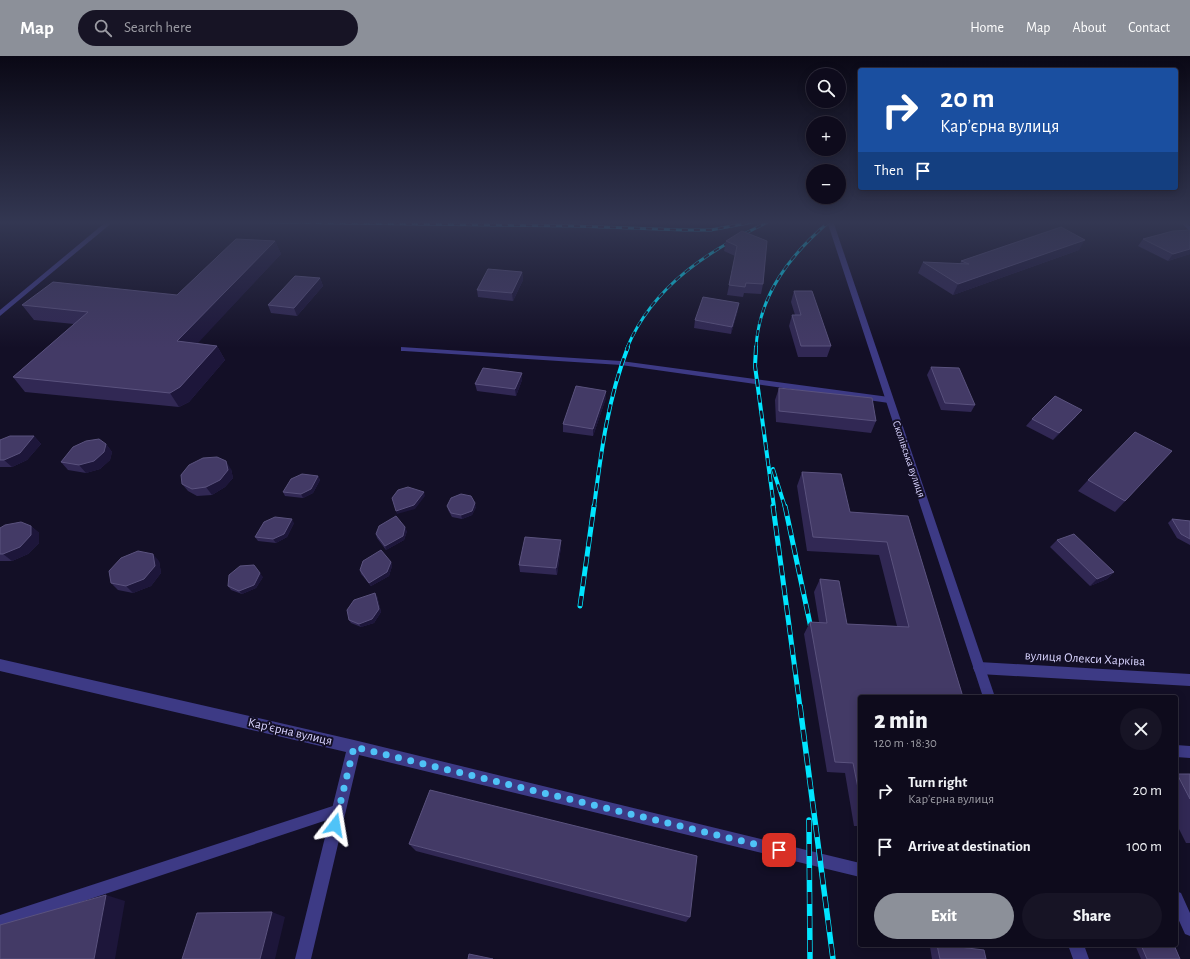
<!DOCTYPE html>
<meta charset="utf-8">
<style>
body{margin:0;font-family:"Alegreya Sans",sans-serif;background:#171425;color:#f1f3f6;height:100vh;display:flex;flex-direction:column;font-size:15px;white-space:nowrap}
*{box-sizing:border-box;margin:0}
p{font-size:13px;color:#9b9ba3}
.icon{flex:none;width:22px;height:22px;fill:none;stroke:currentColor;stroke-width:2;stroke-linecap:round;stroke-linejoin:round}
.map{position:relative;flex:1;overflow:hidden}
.panel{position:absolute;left:858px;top:639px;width:320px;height:252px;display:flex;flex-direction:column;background:#0e0b1c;border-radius:4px;box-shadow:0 2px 10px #0003,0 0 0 1px #2e2b3b}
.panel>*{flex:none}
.guide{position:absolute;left:858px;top:12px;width:320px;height:122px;border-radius:4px;box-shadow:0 2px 10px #0003,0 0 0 1px #2e2b3b;background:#1a4fa0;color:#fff;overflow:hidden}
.controls{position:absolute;left:806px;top:12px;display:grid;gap:8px}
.controls a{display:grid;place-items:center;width:40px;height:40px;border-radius:50%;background:#0e0b1c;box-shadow:0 2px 10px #0003,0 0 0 1px #2e2b3b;font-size:20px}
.pin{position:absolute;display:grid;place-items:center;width:34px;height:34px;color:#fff;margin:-17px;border-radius:8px;box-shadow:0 2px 6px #0006}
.me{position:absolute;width:44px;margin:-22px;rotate:14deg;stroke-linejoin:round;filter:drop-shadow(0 0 3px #0008)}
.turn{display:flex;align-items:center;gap:14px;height:84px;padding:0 16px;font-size:18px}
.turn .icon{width:52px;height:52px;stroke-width:2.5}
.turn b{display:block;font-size:28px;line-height:34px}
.then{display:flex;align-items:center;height:38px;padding:0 16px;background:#0003;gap:8px;font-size:15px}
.round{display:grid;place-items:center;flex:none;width:42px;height:42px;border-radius:21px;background:#171425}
.overview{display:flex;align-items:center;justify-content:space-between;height:68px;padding:0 16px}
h1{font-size:24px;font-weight:800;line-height:30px}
.action{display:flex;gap:8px;margin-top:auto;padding:8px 16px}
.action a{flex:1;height:46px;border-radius:24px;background:#8c9099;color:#fff;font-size:16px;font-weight:800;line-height:46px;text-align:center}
.action a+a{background:#171425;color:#f1f3f6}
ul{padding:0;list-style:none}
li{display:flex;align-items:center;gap:12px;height:56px;padding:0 16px}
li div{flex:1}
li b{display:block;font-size:15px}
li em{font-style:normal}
header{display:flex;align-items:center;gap:24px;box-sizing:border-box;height:56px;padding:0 20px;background:#8c9099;color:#fff}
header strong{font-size:19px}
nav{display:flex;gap:22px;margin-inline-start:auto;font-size:14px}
.search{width:280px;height:36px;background:#171425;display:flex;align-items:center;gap:10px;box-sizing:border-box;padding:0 14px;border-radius:22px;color:#9b9ba3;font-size:15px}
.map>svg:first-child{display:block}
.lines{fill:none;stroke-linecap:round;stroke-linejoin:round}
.service{fill:#3d3a85;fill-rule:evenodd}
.minor{fill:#3d3a85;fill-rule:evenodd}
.tertiary{fill:#3d3a85;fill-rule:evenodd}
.rail-far3-casing{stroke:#00e5ff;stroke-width:3}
.rail-far2-casing{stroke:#00e5ff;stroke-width:4}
.rail-far1-casing{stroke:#00e5ff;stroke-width:5}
.rail-casing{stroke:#00e5ff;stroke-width:5.5}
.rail-far3{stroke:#130f26;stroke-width:2;stroke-dasharray:6;stroke-linecap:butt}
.rail-far2{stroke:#130f26;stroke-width:2.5;stroke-dasharray:8;stroke-linecap:butt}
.rail-far1{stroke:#130f26;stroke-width:3.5;stroke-dasharray:10;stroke-linecap:butt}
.rail{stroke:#130f26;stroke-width:4;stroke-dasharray:12;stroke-linecap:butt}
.wall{fill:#312854}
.shaded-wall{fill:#1d163a}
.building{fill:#433a66;stroke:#5a527e}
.route{stroke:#4fc3f7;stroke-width:7;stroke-dasharray:0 12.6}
.labels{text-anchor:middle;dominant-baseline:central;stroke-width:4;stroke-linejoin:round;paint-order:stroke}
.street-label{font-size:11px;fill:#d9d4ff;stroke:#130f26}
.near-street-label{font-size:13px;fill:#d9d4ff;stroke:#130f26}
</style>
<header>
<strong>Map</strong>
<div class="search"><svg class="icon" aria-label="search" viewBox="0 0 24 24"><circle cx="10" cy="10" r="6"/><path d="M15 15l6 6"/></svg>Search here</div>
<nav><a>Home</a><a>Map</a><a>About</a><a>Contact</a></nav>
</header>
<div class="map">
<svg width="1190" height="903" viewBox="0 0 1190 903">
<rect width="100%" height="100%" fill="#130f26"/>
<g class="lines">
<!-- service -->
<path class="service" d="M 1179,165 L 1185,165 L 1190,170 L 1190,175 Z
M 401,291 L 621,305 L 889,341 L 893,344 L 889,347 L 621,309 L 404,295 L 401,295 Z
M 1176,689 L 1190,690 L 1190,702 L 1176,701 Z
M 339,748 L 343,750 L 345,754 L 343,758 L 339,760 L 0,873 L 0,859 Z
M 1176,835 L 1181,837 L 1190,857 L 1190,880 L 1185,878 L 1176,858 Z"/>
<!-- minor -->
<path class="minor" d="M 107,165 L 114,165 L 0,260 L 0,254 Z
M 0,603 L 354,684 L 860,807 L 860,821 L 359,699 L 311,903 L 295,903 L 346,696 L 0,615 Z
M 979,606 L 1190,618 L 1190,630 L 979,618 L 975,616 L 973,612 L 975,608 Z"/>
<!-- tertiary -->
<path class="tertiary" d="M 827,165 L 833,165 L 995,641 L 983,641 Z
M 1068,889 L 1084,889 L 1089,903 L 1073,903 Z"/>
<!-- rail-far3 casing -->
<g class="rail-far3-casing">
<path id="rail-far3" d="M 190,165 L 575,170 L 684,174 L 711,174 L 758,165
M 627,292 C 653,229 711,193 770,165
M 756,292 C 759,238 791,198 830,165"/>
</g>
<!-- rail-far2 casing -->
<g class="rail-far2-casing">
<path id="rail-far2" d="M 756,291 L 755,310 L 774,451
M 773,413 L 785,451
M 594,451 C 601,396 608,342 628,291"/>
</g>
<!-- rail-far1 casing -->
<g class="rail-far1-casing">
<path id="rail-far1" d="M 773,450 L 800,651
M 785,450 L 812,577
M 580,550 L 594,450"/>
</g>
<!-- rail casing -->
<g class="rail-casing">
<path id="rail" d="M 800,650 L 833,903
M 809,764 L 810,903"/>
</g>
<!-- rail-far3 -->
<use href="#rail-far3" class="rail-far3"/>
<!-- rail-far2 -->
<use href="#rail-far2" class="rail-far2"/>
<!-- rail-far1 -->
<use href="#rail-far1" class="rail-far1"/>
<!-- rail -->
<use href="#rail" class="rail"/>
</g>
<!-- wall -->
<path class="wall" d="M 1143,183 L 1190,198 L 1168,205 L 1138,190 Z
M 275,185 L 281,198 L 197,287 L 217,290 L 225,304 L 189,346 L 179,351 L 25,336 L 13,321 L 74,268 L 34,264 L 22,249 L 177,239 Z
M 726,185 L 767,185 L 763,228 L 761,238 L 744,237 L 743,241 L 727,239 L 735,200 L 724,195 Z
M 1079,194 L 953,239 L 918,217 L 923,206 L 960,208 L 961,205 Z
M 522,216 L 523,224 L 513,245 L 478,241 L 477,234 Z
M 320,222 L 323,230 L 297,260 L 271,257 L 268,249 Z
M 794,235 L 831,290 L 827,301 L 798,301 L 789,270 L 792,259 L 795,259 L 791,246 Z
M 738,254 L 731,278 L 694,272 L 695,264 Z
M 931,311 L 975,349 L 971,356 L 941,354 L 927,319 Z
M 522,317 L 522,324 L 516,340 L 477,335 L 475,328 Z
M 779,332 L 876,365 L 871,377 L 776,366 L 775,344 Z
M 606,342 L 593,380 L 563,376 L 563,368 Z
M 1076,361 L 1053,384 L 1026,370 L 1032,363 Z
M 34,380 L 41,388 L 27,404 L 12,411 L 0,411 L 0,384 Z
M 106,388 L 112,396 L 110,404 L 100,413 L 86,417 L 68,414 L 61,406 Z
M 1172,395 L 1115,456 L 1078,435 L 1088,424 Z
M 231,413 L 233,422 L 225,431 L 212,439 L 197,440 L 188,435 L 182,428 Z
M 802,416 L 850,456 L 908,460 L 963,641 L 860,641 L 860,770 L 854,770 L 845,717 L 827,716 L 804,578 L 810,566 L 819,566 L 814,536 L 820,523 L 847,568 L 897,570 L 879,499 L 807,495 L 797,430 Z
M 318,420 L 320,424 L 313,437 L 303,442 L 285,440 L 283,436 Z
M 447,450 L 476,451 L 472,459 L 462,463 L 452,461 L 448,454 Z
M 1172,463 L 1190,465 L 1190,489 L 1177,482 L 1168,467 Z
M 294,467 L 287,481 L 276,487 L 258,485 L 255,481 Z
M 31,470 L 39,477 L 39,487 L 28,498 L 12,505 L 0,505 L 0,472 Z
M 407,475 L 404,484 L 386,494 L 377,482 L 376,478 Z
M 561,484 L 561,491 L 557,519 L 520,516 L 519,509 Z
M 1057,484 L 1114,516 L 1107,523 L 1090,530 L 1050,491 Z
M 159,505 L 161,517 L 151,530 L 133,537 L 118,534 L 111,527 Z
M 391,506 L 392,510 L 389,520 L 371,530 L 361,518 L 360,514 Z
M 263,521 L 256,532 L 242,538 L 231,534 L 228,530 Z
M 377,540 L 381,556 L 374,567 L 361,571 L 351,567 L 349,564 Z
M 1176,718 L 1190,718 L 1190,787 L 1186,787 L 1176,767 Z
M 409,788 L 690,861 L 686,866 L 416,795 Z
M 935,889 L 943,889 L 986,903 L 932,903 L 930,891 Z
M 1135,889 L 1174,889 L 1180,903 L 1141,903 Z"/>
<!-- shaded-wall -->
<path class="shaded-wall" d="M 1085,184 L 1079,194 L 953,239 L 958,228 Z
M 275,185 L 281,198 L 186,300 L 177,285 Z
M 1190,193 L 1190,198 L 1168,205 L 1173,198 Z
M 522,216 L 523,224 L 513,245 L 512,237 Z
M 320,222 L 323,230 L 297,260 L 294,252 Z
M 739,247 L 738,254 L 731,278 L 732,271 Z
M 217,290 L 225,304 L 189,346 L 179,351 L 170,337 Z
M 522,317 L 522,324 L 516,340 L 515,333 Z
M 606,335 L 606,342 L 593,380 L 593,373 Z
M 1082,354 L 1076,361 L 1053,384 L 1059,377 Z
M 34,380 L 41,388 L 27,404 L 12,411 L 4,404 Z
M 106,388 L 112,396 L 110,404 L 100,413 L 86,417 L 79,409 Z
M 226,405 L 231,413 L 233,422 L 225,431 L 212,439 L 206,431 Z
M 318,420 L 320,424 L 313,437 L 303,442 L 301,438 Z
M 424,436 L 425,440 L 415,453 L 397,458 L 396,455 Z
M 475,447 L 476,451 L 472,459 L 462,463 L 461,459 Z
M 292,463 L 294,467 L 287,481 L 276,487 L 273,483 Z
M 31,470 L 39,477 L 39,487 L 28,498 L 12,505 L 3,498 Z
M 405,471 L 407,475 L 404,484 L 386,494 L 385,490 Z
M 561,484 L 561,491 L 557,519 L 556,512 Z
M 153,498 L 159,505 L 161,517 L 151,530 L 133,537 L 126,530 Z
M 391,506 L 392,510 L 389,520 L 371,530 L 369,527 Z
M 1114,516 L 1107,523 L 1090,530 L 1097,523 Z
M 260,517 L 263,521 L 256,532 L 242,538 L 239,535 Z
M 375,537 L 377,540 L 381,556 L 374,567 L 361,571 L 359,568 Z
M 106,839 L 125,845 L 115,903 L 94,903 Z
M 272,856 L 285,861 L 275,903 L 260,903 Z"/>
<!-- building -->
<path class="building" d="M 1061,171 L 1085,184 L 958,228 L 923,206 L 969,208 L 961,205 Z
M 1190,174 L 1190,193 L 1173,198 L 1143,183 L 1173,175 Z
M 742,175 L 767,185 L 763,228 L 746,227 L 745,231 L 729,229 L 737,190 L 726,185 Z
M 236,183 L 275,185 L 177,285 L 217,290 L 180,331 L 170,337 L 13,321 L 88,256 L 22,249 L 53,226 L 177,239 Z
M 488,213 L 522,216 L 512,237 L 477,234 Z
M 295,220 L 320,222 L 294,252 L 268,249 Z
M 794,235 L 812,235 L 831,290 L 801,290 L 792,259 L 801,259 Z
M 703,241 L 739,247 L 732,271 L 695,264 Z
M 931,311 L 959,312 L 975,349 L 945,347 Z
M 483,312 L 522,317 L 515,333 L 475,328 Z
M 576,330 L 606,335 L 593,373 L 563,368 Z
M 779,332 L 872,342 L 876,365 L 779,355 Z
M 1055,340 L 1082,354 L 1059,377 L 1032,363 Z
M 1135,376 L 1172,395 L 1125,445 L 1088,424 Z
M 10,380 L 34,380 L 20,397 L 4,404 L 0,404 L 0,384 Z
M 99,383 L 106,388 L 104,396 L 94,405 L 79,409 L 61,406 L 73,391 L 86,385 Z
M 217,401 L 226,405 L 228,414 L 220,424 L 206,431 L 192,433 L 182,428 L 181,419 L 189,409 L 203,402 Z
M 802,416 L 841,418 L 850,456 L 908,460 L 963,641 L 860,641 L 860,742 L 853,707 L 835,706 L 810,566 L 827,567 L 820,523 L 839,525 L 847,568 L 909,571 L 887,486 L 813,481 Z
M 302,418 L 318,420 L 311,433 L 301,438 L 283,436 L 291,423 Z
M 408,431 L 424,436 L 414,449 L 396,455 L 392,442 L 398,434 Z
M 461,438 L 471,440 L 475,447 L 472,455 L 461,459 L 451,457 L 447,450 L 451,442 Z
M 396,460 L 405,471 L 403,480 L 385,490 L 376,478 L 379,470 Z
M 275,461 L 292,463 L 284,478 L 273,483 L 255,481 L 264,466 Z
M 1172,463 L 1190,465 L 1190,483 L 1181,478 Z
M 21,466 L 31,470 L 31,479 L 20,491 L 3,498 L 0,498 L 0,472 L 5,469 Z
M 1074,478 L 1114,516 L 1097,523 L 1057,484 Z
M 525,481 L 561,484 L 556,512 L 519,509 Z
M 381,494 L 391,506 L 387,516 L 369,527 L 360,514 L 363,505 Z
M 138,495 L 153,498 L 155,510 L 144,523 L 126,530 L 111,527 L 109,515 L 121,502 Z
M 254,509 L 260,517 L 254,529 L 239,535 L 228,530 L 229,519 L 240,510 Z
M 375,537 L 379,553 L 372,563 L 359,568 L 349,564 L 347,554 L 354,544 Z
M 1177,718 L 1190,718 L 1190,743 Z
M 430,734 L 697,800 L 690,861 L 409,788 Z
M 106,839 L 94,903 L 0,903 L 0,869 Z
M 272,856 L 260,903 L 182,903 L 197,857 Z
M 937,889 L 943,889 L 984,894 L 986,903 L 940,903 Z
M 1141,889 L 1174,889 L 1180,903 L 1147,903 Z
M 469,898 L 493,903 L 468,903 Z"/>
<!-- sky -->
<linearGradient id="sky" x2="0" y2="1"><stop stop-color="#0a0815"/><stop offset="0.57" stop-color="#333752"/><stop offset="1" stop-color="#333752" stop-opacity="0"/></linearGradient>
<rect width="1190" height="292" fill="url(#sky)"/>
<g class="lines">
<!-- route -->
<path class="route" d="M 335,769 L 354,691 L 779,794"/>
</g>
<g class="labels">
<!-- street labels -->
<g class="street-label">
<text transform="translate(909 403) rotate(71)">Сколівська вулиця</text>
</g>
<!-- near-street labels -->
<g class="near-street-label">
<text transform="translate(1085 603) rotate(3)">вулиця Олекси Харківа</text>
<text transform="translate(290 676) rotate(13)">Карʼєрна вулиця</text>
</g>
</g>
</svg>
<div class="controls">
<a><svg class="icon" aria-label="search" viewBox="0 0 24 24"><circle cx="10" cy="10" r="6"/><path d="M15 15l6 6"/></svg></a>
<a>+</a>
<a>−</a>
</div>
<div class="pin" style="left:779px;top:794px;background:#d93025"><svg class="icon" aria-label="arrive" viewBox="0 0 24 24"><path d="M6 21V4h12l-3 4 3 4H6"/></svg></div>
<svg class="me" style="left:335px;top:769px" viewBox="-20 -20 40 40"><path d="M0-17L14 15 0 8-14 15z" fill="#4fc3f7" stroke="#fff" stroke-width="4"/></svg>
<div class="guide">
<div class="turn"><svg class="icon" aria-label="right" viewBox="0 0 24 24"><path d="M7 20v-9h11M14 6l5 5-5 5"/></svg><div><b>20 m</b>Карʼєрна вулиця</div></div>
<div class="then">Then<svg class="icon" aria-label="arrive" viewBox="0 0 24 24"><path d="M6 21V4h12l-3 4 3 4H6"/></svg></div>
</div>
<section class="panel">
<div class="overview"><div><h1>2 min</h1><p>120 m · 18:30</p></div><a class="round"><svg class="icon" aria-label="close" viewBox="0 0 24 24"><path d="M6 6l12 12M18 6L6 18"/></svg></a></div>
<ul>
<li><svg class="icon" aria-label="right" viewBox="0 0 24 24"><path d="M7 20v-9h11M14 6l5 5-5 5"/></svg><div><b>Turn right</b><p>Карʼєрна вулиця</p></div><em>20 m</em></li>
<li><svg class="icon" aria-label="arrive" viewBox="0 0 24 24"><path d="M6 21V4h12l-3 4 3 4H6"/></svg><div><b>Arrive at destination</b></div><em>100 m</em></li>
</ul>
<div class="action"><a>Exit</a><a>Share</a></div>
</section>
</div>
